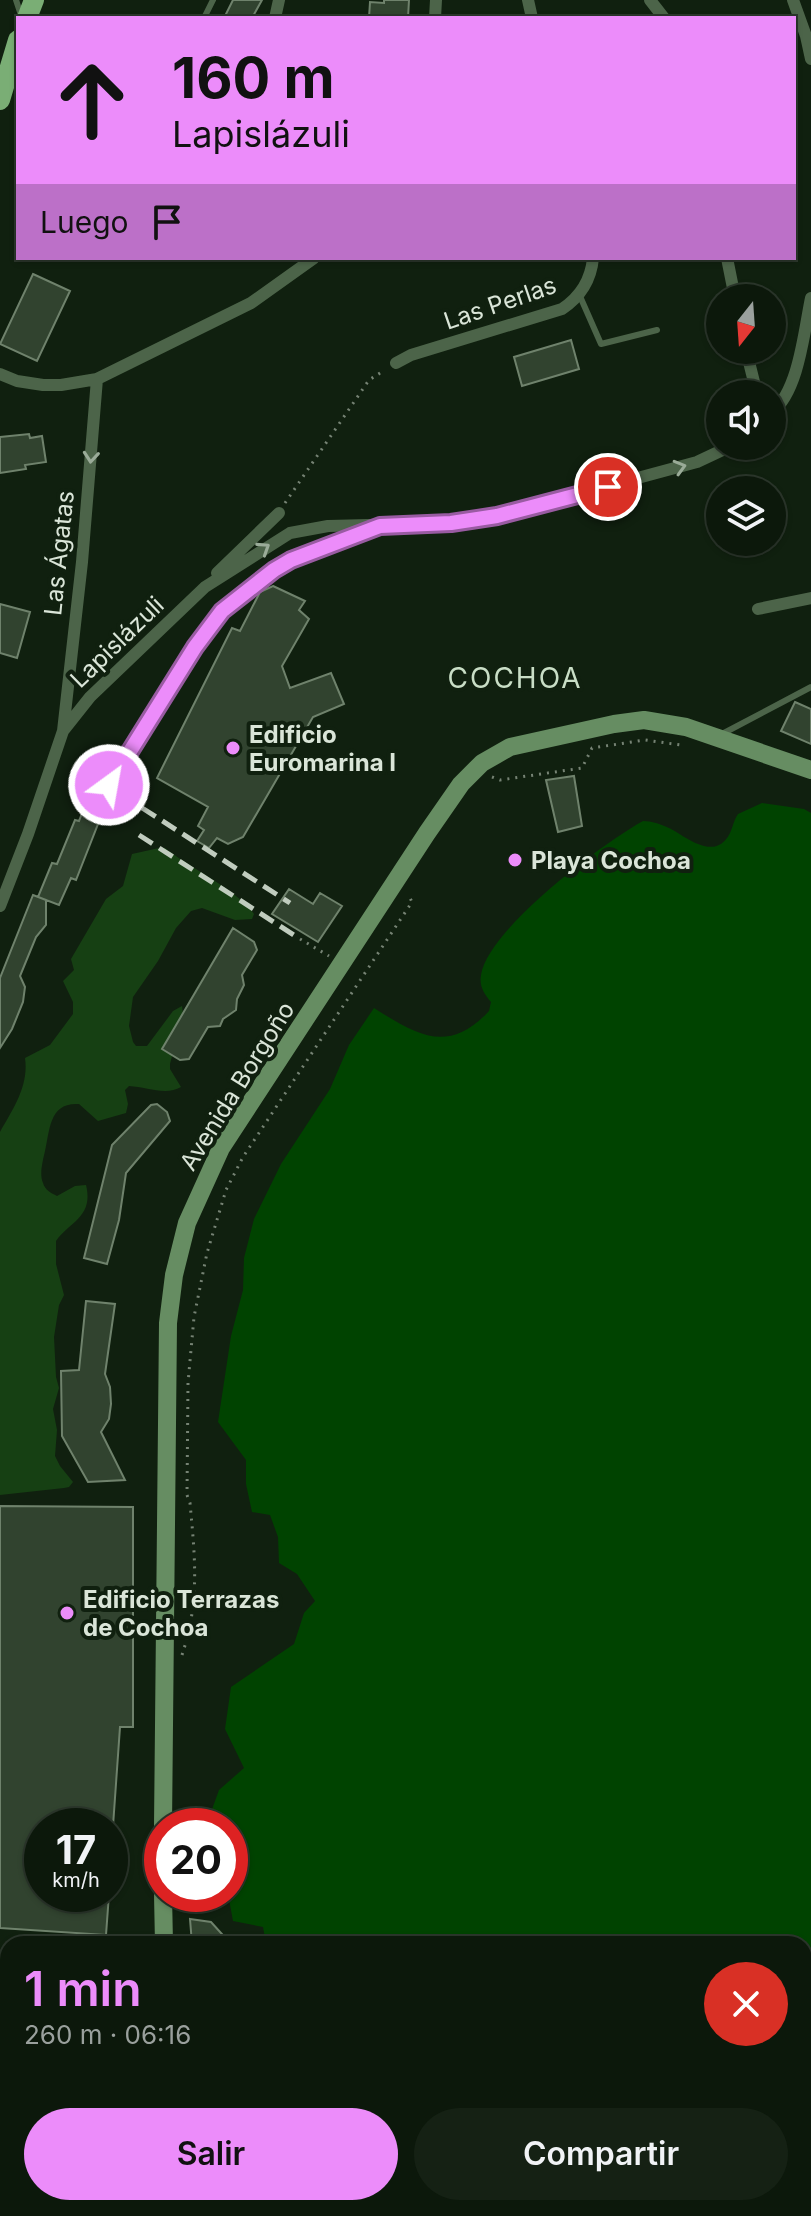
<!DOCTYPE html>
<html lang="es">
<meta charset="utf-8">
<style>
body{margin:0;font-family:Inter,sans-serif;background:#152114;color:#f1f3f6;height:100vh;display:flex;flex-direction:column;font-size:30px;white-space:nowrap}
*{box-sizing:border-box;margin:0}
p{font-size:26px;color:#9aa09d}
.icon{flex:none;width:44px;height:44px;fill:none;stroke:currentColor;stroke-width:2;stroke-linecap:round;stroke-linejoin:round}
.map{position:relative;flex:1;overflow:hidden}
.panel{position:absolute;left:0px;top:1936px;width:812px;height:280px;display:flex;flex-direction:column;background:#0c180b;border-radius:24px 24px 0 0;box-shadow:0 2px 6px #0004,0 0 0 2px #2c372c}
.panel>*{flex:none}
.hud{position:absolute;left:16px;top:16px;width:780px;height:244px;border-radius:0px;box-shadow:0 2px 6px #0004,0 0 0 2px #2c372c;background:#ec8cfa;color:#111;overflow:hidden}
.needle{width:52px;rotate:197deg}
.buttons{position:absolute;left:706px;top:284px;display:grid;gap:16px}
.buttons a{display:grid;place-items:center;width:80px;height:80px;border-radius:50%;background:#0c180b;box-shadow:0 2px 6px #0004,0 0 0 2px #2c372c;font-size:40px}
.speed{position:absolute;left:24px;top:1808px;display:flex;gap:16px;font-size:40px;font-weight:700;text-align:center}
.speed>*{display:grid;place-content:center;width:104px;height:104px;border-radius:50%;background:#0c180b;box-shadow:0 2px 6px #0004,0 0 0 2px #2c372c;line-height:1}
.speed small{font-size:20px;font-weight:400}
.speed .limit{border:12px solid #d22;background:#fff;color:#111}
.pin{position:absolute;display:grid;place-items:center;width:68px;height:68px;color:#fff;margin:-34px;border:4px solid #fff;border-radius:50%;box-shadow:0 2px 8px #0007}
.me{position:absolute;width:88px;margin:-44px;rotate:32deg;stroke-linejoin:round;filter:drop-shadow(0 0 6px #0008)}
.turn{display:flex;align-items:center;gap:28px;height:168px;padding:0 24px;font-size:36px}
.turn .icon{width:104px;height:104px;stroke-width:2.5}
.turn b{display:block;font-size:56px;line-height:68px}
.then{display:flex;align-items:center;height:76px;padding:0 24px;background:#0003;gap:16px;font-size:30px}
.round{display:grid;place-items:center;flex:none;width:84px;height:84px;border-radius:42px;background:#152114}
.head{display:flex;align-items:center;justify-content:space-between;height:136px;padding:0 24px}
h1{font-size:48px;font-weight:600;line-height:60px;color:#ec8cfa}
.button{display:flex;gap:16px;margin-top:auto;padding:16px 24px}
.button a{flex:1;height:92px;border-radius:48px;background:#ec8cfa;color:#111;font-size:32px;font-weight:600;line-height:92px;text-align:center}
.button a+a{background:#152114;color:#f1f3f6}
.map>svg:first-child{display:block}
.green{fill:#164013}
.water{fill:#004300}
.building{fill:#31432f;stroke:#6f826c;stroke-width:2}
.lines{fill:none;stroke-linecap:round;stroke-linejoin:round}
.path{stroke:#768374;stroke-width:3;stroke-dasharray:2 6;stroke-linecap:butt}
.lane{stroke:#4c6449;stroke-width:6}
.street{stroke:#4c6449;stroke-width:12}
.secondary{stroke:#668d62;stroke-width:18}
.primary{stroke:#7aae75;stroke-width:20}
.rail{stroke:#c0ccbe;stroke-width:5;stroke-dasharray:16 8;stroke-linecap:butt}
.oneway{stroke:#9aab98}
.route-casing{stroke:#995ba2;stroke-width:20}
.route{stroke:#ec8cfa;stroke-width:14}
.poi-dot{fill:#ec8cfa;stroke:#10200f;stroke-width:3}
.labels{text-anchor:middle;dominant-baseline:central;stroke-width:8;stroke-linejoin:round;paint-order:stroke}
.street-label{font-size:24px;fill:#dae5d8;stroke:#10200f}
.poi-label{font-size:24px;font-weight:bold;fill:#dae5d8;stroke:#10200f;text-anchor:start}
.quarter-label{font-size:28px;letter-spacing:2px;fill:#c9dec6;stroke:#10200f}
</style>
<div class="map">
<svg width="811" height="2216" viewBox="0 0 811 2216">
<rect width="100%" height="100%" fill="#10200f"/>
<!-- green -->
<path class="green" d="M 159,848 L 165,848 C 187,866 240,892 254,914 L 252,919 L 235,920 L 202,908 L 191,911 L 176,928 L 158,961 L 133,997 L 129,1026 L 133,1042 L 136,1046 L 147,1046 L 173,1011 L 182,1006 L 183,1014 L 170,1064 L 170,1069 L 181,1087 C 166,1096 147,1087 129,1086 L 125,1090 L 128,1104 L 126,1113 L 98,1121 L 79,1104 C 49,1102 50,1130 45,1151 C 43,1160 39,1174 43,1183 C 45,1190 51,1193 57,1196 L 75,1186 L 86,1185 C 94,1217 69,1222 56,1241 L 56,1264 L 64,1295 L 59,1305 L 54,1337 L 56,1377 L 59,1388 L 53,1409 L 57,1430 L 55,1456 L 60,1466 L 73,1482 L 69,1487 L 64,1488 L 0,1495 L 0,1132 C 13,1109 29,1086 25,1058 L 50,1045 L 73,1014 L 73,1002 L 63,981 L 74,970 L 71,959 L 106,899 L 123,886 L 132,854 Z"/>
<!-- water -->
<path class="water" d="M 762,803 L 804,809 L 811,813 L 811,2216 L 360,2216 L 356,2208 L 804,2208 L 804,1944 L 266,1944 L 263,1927 L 233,1921 L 228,1894 L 230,1826 L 206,1826 L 219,1790 L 244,1768 L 225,1729 L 231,1687 L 294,1644 L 304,1613 L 315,1601 L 297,1574 L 279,1563 L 278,1537 L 270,1515 L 252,1512 L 246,1484 L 246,1460 L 218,1422 L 231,1336 L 243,1290 L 244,1258 L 254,1219 L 281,1164 L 330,1089 L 349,1045 L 374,1008 C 417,1035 448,1055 489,1011 L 491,1002 C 484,994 479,986 481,975 C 488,929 603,843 643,821 C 652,821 660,824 669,828 C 684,835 711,860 727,838 C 732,832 733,821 738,814 Z"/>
<!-- building -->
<path class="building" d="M 233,0 L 262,0 L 252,18 L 224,18 Z
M 384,0 L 409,0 L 408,18 L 369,18 L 370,2 L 384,3 Z
M 33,274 L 70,291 L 37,361 L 0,344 Z
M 571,340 L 579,369 L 522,386 L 514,357 Z
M 29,434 L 30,438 L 42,436 L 46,462 L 25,465 L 26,469 L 0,473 L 0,437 Z
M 273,586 L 305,601 L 299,610 L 309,619 L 282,666 L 290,688 L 331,673 L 344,704 L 313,717 L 243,837 L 228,844 L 217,838 L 209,848 L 197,841 L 204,830 L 198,826 L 208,807 L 157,778 L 232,628 L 240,631 L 260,592 Z
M 0,604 L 30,612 L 17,658 L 0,653 Z
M 795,702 L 811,709 L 811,744 L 781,731 Z
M 574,776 L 582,826 L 558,832 L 546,780 Z
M 88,811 L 98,814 L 98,824 L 76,880 L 71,878 L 59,905 L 38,897 L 52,863 L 57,864 L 75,820 L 79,821 L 82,813 L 87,815 Z
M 289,889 L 313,904 L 320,893 L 342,906 L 318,942 L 272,914 Z
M 33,895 L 46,900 L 46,925 L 36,937 L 20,976 L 25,987 L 23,1002 L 12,1029 L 0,1048 L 0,978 Z
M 233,928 L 254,942 L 257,950 L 242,975 L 244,985 L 237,999 L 236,1010 L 223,1019 L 220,1026 L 208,1027 L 189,1059 L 180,1060 L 162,1049 Z
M 157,1104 L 167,1112 L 170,1121 L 126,1173 L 119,1220 L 107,1264 L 84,1258 L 112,1145 L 151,1105 Z
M 86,1301 L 115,1304 L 105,1374 L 110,1387 L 111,1404 L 109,1419 L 101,1432 L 125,1480 L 88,1482 L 62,1436 L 61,1371 L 79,1370 Z
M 0,1506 L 133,1507 L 133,1727 L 120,1727 L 113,1826 L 42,1826 L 42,1894 L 109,1894 L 106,1935 L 0,1928 Z
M 190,1919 L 211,1922 L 231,1944 L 192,1944 Z"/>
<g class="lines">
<!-- path -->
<path class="path" d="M 285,503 L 369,380 L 385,370
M 492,777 L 500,780 L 582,768 L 592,748 L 645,740 L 681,745
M 300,939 L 329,956
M 182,1655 C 200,1601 195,1558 190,1503 L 187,1495 L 188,1383 L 194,1317 L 207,1253 L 226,1190 L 243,1157 L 412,902 L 408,894
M 0,1956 L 6,1956 L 8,1941 L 20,1944"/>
<!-- lane -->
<path class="lane" d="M 16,0 L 21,15
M 204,18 L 213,0
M 579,294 L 601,344 L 657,330
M 722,734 L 811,687
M 109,785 L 195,647 L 222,611 L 257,581 L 291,560 L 373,528"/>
<!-- street -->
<path class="street" d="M 528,0 L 532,18
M 650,0 L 664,18
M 793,0 L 806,36 L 811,59
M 275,18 L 279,0
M 435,18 L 436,0
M 727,258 L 735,298
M 746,350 L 757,394
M 396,363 L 411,355 L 562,309 C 580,297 591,280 593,258
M 0,374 L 17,381 L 43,385 L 61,385 L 97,379 L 251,303 L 314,258
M 772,412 C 799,391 804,331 811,298
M 217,573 L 279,513
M 758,609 L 811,598
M 63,731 L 90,697 L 205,587 L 290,533 L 328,526 L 451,523 L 497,516 L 697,462 L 731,446
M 0,906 L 28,834 L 63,731 L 82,562 L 97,379"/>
<!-- secondary -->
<path class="secondary" d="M 163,1826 L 168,1323 L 174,1275 L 187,1223 L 221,1148 L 427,833 L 461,784 L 482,763 L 510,747 L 614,724 L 644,720 L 686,727 L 811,770
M 163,1894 L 164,1944
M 243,2208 L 245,2216"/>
<!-- primary -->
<path class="primary" d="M 27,18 L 34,0
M 0,100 L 18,40"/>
<!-- rail -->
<path class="rail" d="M 122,795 L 290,903
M 139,835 L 300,939"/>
</g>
<!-- one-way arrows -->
<defs><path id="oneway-chevron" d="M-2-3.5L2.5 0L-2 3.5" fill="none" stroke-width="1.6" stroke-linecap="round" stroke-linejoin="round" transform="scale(2)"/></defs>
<g class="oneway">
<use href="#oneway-chevron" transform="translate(91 457) rotate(95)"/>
<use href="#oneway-chevron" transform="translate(680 467) rotate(-16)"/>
<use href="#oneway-chevron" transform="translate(264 548) rotate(-33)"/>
</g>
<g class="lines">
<!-- route casing -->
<g class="route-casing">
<path id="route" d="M 109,785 L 195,647 L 222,611 L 274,570 L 291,560 L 380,526 L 451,523 L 497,516 L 608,487"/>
</g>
<!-- route -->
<use href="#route" class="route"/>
</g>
<!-- markers -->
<g class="poi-dot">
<circle cx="233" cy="748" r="8"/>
<circle cx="515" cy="860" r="8"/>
<circle cx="67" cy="1613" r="8"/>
</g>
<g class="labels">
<!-- street labels -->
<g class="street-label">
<text transform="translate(500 303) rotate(-19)">Las Perlas</text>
<text transform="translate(59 553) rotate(-84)">Las Ágatas</text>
<text transform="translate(117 642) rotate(-44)">Lapislázuli</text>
<text transform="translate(237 1086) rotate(-58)">Avenida Borgoño</text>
</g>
<!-- poi labels -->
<g class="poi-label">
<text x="249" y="734">Edificio<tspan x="249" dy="28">Euromarina I</tspan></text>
<text x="531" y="860">Playa Cochoa</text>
<text x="83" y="1599">Edificio Terrazas<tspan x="83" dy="28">de Cochoa</tspan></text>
</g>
<!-- quarter labels -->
<g class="quarter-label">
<text x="515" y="678">COCHOA</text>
</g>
</g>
</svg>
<div class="buttons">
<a><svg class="needle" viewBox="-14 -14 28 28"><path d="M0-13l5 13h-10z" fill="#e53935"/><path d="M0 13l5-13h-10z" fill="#9aa09d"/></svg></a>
<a><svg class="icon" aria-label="sound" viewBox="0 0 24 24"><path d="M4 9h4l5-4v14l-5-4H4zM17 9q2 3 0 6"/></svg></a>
<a><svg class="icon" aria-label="layers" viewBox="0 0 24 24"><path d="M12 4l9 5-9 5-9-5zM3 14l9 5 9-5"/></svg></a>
</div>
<div class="speed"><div>17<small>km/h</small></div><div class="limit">20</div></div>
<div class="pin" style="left:608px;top:487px;background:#d93025"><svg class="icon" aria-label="arrive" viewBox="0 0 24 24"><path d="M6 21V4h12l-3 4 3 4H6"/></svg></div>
<svg class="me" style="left:109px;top:785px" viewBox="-20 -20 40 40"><circle r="17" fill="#ec8cfa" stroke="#fff" stroke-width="3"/><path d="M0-11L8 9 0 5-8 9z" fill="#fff"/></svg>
<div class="hud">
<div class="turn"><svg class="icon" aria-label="ahead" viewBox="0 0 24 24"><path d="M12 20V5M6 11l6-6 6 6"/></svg><div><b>160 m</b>Lapislázuli</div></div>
<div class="then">Luego<svg class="icon" aria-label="arrive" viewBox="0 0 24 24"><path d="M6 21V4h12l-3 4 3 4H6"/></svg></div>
</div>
<section class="panel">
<div class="head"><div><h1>1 min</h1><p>260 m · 06:16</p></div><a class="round" style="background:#d93025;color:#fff"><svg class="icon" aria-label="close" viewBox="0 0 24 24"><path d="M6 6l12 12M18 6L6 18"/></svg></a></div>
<div class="button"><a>Salir</a><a>Compartir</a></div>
</section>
</div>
